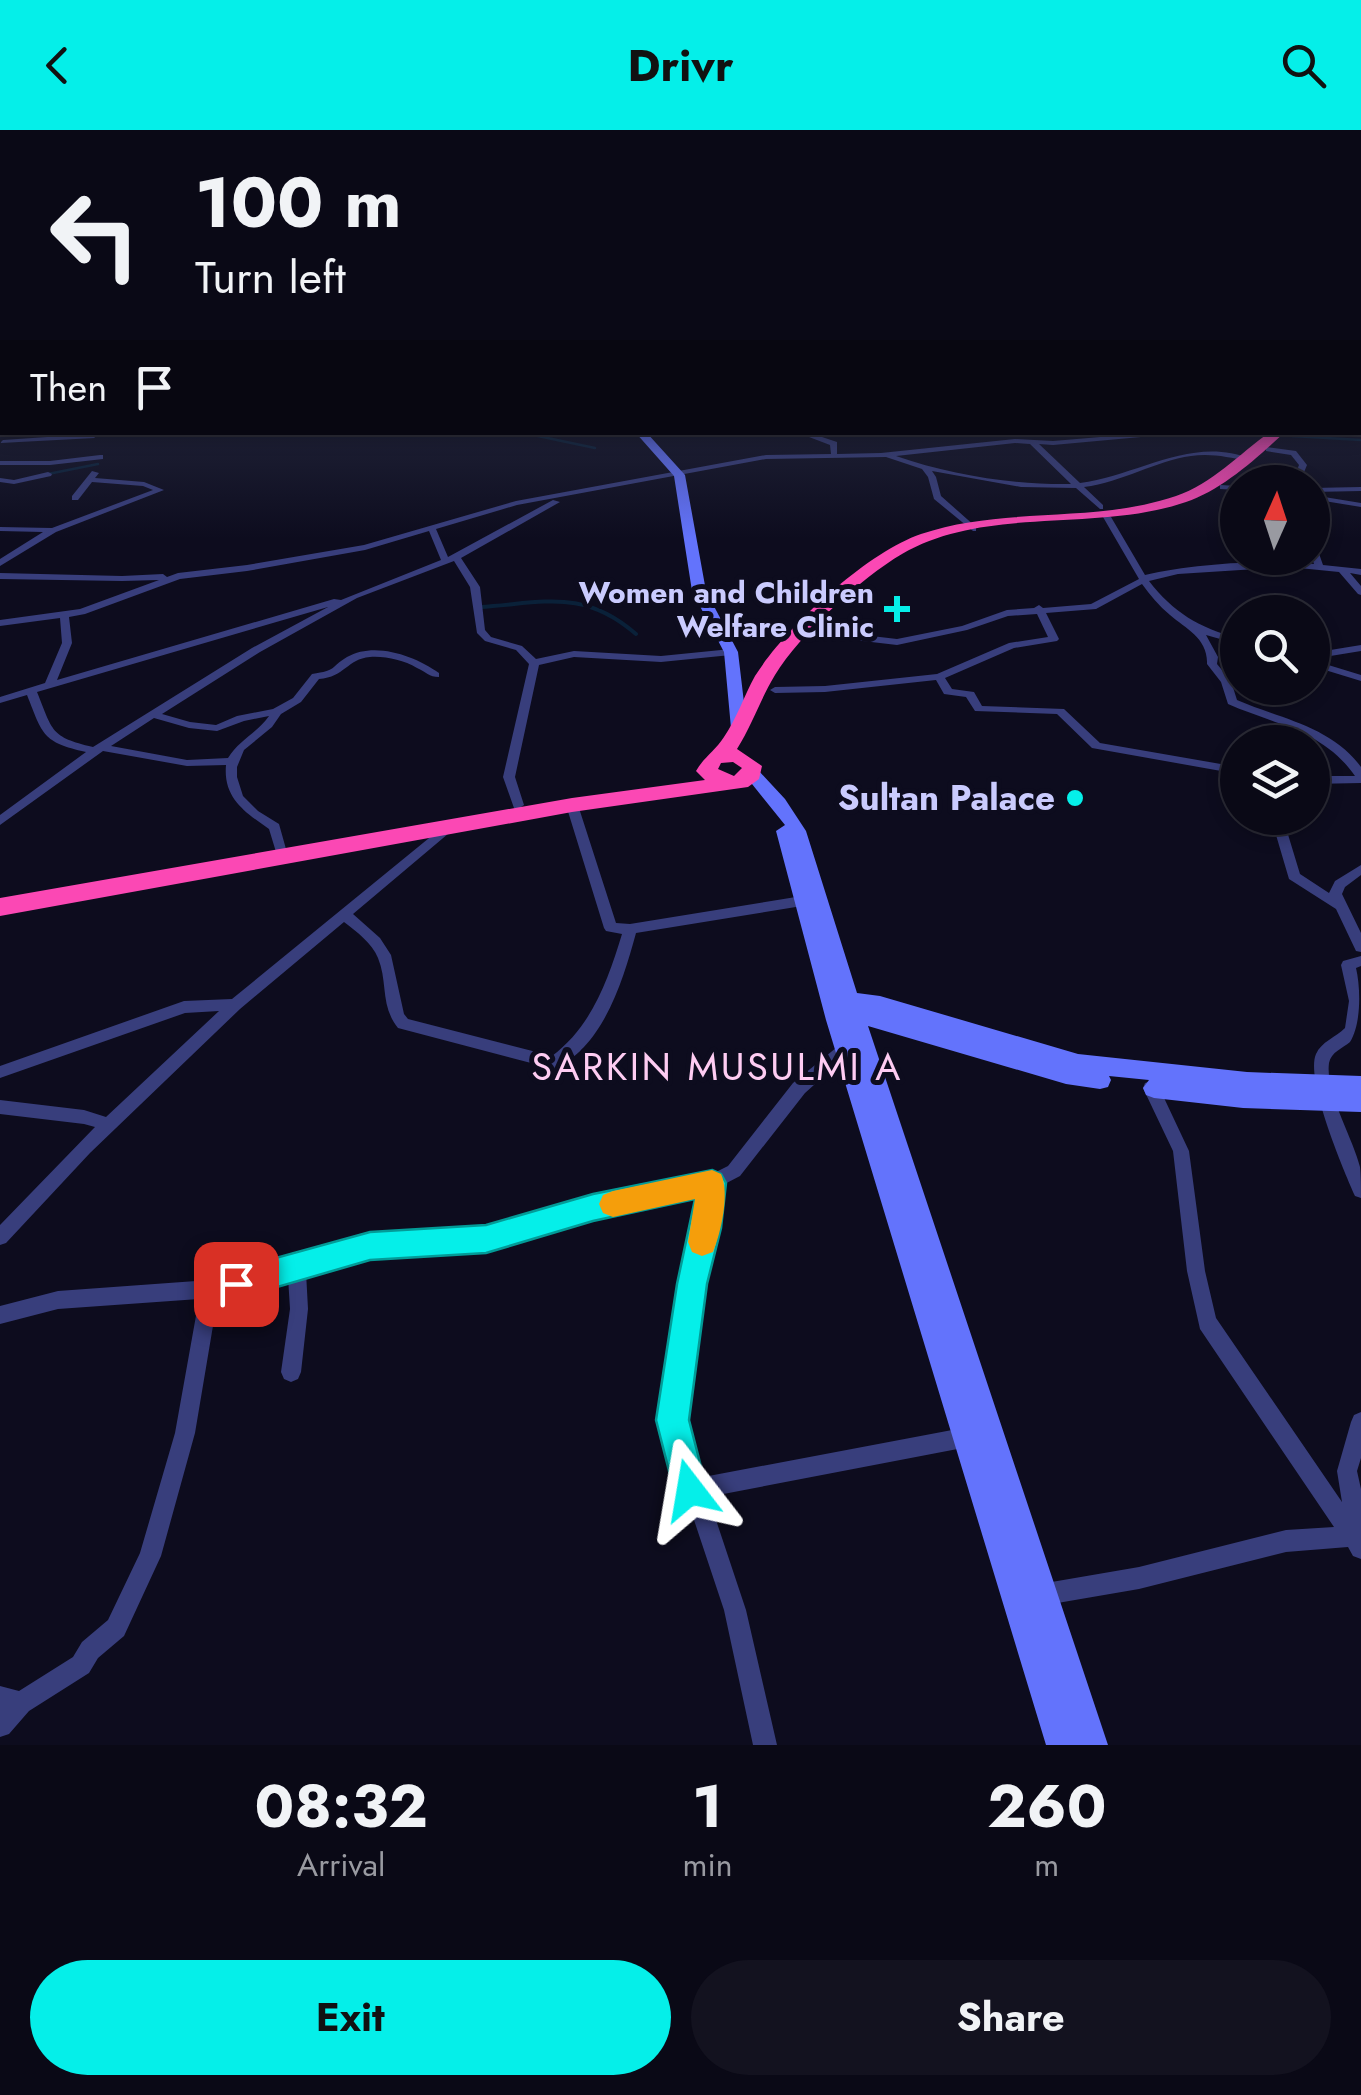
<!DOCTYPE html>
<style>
body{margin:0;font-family:Jost,sans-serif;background:#13121f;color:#f1f3f6;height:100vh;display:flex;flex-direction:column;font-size:38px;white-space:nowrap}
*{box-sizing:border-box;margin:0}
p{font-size:32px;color:#999aa1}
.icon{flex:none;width:55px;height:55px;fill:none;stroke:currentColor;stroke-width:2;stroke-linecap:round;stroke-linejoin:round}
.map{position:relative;height:1615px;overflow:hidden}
.sheet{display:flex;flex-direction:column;background:#0a0916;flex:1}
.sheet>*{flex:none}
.top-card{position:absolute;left:0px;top:0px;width:1362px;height:305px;box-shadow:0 5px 15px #0003,0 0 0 2px #2a2a35;background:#0a0916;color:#f1f3f6;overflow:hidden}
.needle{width:65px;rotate:3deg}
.tools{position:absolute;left:1220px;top:335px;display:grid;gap:20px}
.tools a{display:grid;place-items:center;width:110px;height:110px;border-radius:50%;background:#0a0916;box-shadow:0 5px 15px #0003,0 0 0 2px #2a2a35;font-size:50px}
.pin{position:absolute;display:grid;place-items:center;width:85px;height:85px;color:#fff;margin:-42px;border-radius:20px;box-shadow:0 5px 15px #0006}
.me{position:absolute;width:110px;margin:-55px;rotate:346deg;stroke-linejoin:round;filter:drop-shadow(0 0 8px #0008)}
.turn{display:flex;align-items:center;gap:35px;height:210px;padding:0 30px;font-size:45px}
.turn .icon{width:130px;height:130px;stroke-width:2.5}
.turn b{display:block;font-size:70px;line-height:85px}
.then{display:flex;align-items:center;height:95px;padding:0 30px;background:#0003;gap:20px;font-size:38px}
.eta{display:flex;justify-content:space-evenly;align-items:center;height:170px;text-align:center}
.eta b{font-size:60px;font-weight:700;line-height:70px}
.cta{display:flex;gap:20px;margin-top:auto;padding:20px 30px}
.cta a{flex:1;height:115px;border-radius:60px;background:#05efe9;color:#111;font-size:40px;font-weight:700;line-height:115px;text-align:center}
.cta a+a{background:#13121f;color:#f1f3f6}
header{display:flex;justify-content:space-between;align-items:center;height:130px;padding:0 30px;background:#05efe9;color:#111;font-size:45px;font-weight:700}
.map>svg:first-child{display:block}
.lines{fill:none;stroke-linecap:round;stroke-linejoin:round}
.stream-far1{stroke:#0a2139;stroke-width:2.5}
.stream{stroke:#0a2139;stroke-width:4}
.street{fill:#383e7c;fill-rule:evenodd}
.secondary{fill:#6373fc;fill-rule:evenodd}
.highway{fill:#fb48b4;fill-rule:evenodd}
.route{fill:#05efe9;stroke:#039b97;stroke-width:2.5}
.slow{fill:#f59e0b}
.poi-dot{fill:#05efe9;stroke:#0d0c1e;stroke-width:4}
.labels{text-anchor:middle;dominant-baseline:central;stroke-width:10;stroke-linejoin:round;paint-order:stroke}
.far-poi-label{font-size:30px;font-weight:bold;fill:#cacbfe;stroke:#0d0c1e;text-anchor:end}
.poi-label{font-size:35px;font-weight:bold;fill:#cacbfe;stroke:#0d0c1e;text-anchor:end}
.neighbourhood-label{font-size:38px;letter-spacing:2.5px;fill:#feccf2;stroke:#0d0c1e}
</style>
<header><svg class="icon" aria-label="back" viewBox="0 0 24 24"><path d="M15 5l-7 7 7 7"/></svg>Drivr<svg class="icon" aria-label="search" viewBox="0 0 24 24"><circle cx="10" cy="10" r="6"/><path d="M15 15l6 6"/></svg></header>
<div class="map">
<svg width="1361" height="1615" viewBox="0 0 1361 1615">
<rect width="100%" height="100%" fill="#0d0c1e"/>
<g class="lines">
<!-- stream-far1 -->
<path class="stream-far1" d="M 519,302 L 595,318
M 1292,306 L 1361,310
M 48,344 L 98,334"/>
<!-- stream -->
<path class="stream" d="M 480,477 C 544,473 583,458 636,504"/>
<!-- street -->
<path class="street" d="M 1360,188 L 1361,189 L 1361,193 L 1360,192 Z
M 0,191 L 2,191 L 2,195 L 0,195 Z
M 0,214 L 2,214 L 2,218 L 0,218 Z
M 1360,217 L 1361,217 L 1361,222 L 1360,222 Z
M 1360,231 L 1361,231 L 1361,235 L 1360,235 Z
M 2,240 L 2,244 L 0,245 L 0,241 Z
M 1360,253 L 1361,253 L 1361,257 L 1360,257 Z
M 2,260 L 2,264 L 0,265 L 0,261 Z
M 1360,282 L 1361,282 L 1361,287 L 1360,287 Z
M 796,302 L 807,302 L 837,312 L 837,324 L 881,323 L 1015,309 L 1053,311 L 1160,302 L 1196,302 L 1053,315 L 1039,314 L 1080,353 C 1138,346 1191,305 1251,329 L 1247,331 C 1229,327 1210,323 1191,326 C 1155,331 1123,352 1084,357 L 1103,375 L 1103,379 L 1100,379 L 1076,358 L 1021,357 L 932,341 L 936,347 L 941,366 L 976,397 L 976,401 L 973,401 L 934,369 L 928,347 L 922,339 L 886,327 L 766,329 L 517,375 L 436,399 L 448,427 L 553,370 L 560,372 L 461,428 L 480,457 L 485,500 L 491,507 L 522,516 L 536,529 L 574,521 L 661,526 L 731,519 L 736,522 L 731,525 L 661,532 L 574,527 L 539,535 L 515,647 L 524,675 L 518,679 L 514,678 L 503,647 L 529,534 L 516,520 L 485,511 L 477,503 L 470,457 L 454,431 L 357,468 L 260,522 L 162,584 L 190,592 L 216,595 L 237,586 L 273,579 L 293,568 L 312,544 C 338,540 329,538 347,527 C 375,511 415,526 439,543 L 439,547 C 429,547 426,542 417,538 C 403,530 386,526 370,527 C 347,529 345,547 319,549 L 301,572 L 281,584 L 272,597 L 244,620 L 237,637 L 237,647 L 243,666 L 258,681 L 279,694 L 286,719 L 284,722 L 276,722 L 269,699 C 245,682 223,668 226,635 L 187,636 L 103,621 L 0,695 L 0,685 L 86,622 C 42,612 43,605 27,565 L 0,573 L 0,567 L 45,553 L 62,513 L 60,488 L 0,496 L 0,490 L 80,479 L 159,450 L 122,451 L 0,449 L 0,443 L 122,446 L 163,444 L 167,447 L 178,443 L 247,435 L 364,415 L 516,371 L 766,325 L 831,324 L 830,315 ZM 1015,313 L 1030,314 L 1071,354 C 1013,355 951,345 896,326 ZM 429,401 L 441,430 L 341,470 L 334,469 L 57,550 L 72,513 L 69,487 L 85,484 L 180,449 L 247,441 L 365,420 ZM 328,477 L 252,518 L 93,617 C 50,607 53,601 37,562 ZM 269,586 C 257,603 239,610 228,628 L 187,630 L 111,616 L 154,588 L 189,598 L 217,601 L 244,591 Z
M 92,304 L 95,308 L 0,313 L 3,310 Z
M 1266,317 L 1296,321 L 1307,335 L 1300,352 L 1292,352 L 1299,335 L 1291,325 L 1266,321 Z
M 100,325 L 103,325 L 103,329 L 50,335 L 0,335 L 0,331 L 50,331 Z
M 92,341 L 99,343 L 95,348 L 144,352 L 164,360 L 56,402 L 0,436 L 0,429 L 43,402 L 0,401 L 0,397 L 52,398 L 153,360 L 143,356 L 92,352 L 78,370 L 72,370 L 72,366 Z
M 48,342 L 52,344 L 51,346 L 14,354 L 0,352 L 0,348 L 14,350 Z
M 1220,355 L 1238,356 L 1238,360 L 1220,359 Z
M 1361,357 L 1361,361 L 1312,362 L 1312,358 Z
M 1312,365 L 1361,373 L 1361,377 L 1312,369 Z
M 1104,385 L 1111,387 L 1145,445 C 1193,434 1266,429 1314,434 L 1312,428 L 1312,413 L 1316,415 L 1323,435 L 1361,439 L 1361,445 L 1350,443 L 1361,456 L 1361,465 L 1358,464 L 1339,442 L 1289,437 L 1178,444 L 1149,451 C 1173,482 1199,498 1238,508 L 1238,514 L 1206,505 L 1218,527 L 1217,534 L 1231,551 L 1237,570 C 1281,589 1331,596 1361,637 L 1361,653 L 1312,654 L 1312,646 L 1355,646 C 1323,600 1276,595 1228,574 L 1221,552 L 1207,534 C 1208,508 1186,499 1170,485 C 1159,476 1150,465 1142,454 L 1096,479 L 1046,483 L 1059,509 L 1057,511 L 1014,518 L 945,548 L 952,559 L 974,562 L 982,576 L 1064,579 L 1100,613 L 1238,637 L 1238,644 L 1092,618 L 1057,584 L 975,581 L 966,567 L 944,564 L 936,550 L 825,562 L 775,563 L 770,560 L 775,557 L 825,556 L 937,544 L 1009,513 L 1048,507 L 1037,484 L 1008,486 L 967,500 L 897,515 L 820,506 L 815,503 L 820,500 L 897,509 L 962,496 L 1007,480 L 1034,478 L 1039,475 L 1043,478 L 1091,474 L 1139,449 L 1103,387 Z
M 1361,515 L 1361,521 L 1312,529 L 1312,523 Z
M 1312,530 L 1361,545 L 1361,551 L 1312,536 Z
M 572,671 L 578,675 L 616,793 L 630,794 L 802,766 L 809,771 L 802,776 L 636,803 C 623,851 603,917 554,939 L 398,898 C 380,876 388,852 378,828 C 372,813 357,802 344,792 L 240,879 L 90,1023 L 6,1113 L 0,1115 L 0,1095 L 95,997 L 84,994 L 0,984 L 0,970 L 84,980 L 106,987 L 219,881 L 185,883 L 0,948 L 0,936 L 184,871 L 232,869 L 445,695 L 449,694 L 455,698 L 353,784 L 380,808 L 391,825 L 404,884 L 408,889 L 552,926 C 592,896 608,850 622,804 L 606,801 L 604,798 L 566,675 Z
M 1271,688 L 1283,688 L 1300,744 L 1329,763 L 1335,751 L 1361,735 L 1361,745 L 1345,757 L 1342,764 L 1361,803 L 1361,822 L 1356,821 L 1336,779 L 1289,749 Z
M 1361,826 L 1361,836 L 1356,838 C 1361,859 1361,895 1350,912 C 1343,918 1331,922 1329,933 C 1325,962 1353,1008 1360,1037 C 1361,1046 1361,1058 1361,1068 L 1355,1066 C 1343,1039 1305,949 1316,924 C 1321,912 1336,907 1345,898 L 1349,871 L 1341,835 L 1343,831 Z
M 847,911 L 852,913 L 855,917 L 852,921 L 805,963 L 740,1046 L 719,1057 L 715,1098 L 701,1154 L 683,1290 L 698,1348 L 968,1297 L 975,1300 L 978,1307 L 975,1314 L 968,1317 L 713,1366 L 714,1384 L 746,1480 L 777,1615 L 753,1615 L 724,1480 L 692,1384 L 692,1370 L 683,1367 L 679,1360 L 663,1290 L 683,1154 L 697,1098 L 701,1063 L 593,1086 L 486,1117 L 369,1124 L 306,1142 L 308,1179 L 301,1242 L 298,1249 L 291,1252 L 284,1249 L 281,1242 L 290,1179 L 288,1147 L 218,1166 L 195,1303 L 161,1426 L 124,1506 L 98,1528 L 89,1543 L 29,1581 L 9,1604 L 0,1607 L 0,1556 L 19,1561 L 73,1527 L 82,1512 L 108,1490 L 140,1423 L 175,1303 L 199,1169 L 58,1179 L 0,1194 L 0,1176 L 58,1161 L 210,1150 L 369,1108 L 486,1101 L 593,1070 L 708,1046 L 728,1036 L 793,953 L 842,913 Z
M 1151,951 L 1157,953 L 1189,1021 L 1205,1141 L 1216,1188 L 1342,1372 L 1337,1341 L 1351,1292 L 1354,1285 L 1361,1282 L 1361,1328 L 1357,1341 L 1361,1359 L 1361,1429 L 1353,1426 L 1348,1417 L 1286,1422 L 1139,1459 L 1040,1476 L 1032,1473 L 1029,1465 L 1032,1457 L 1040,1454 L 1139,1437 L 1286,1400 L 1334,1397 L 1200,1199 L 1187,1141 L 1173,1021 L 1143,958 L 1145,953 Z"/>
<!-- secondary -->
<path class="secondary" d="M 635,302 L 646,302 L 685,345 L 706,461 L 738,522 L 747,598 L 745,601 L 739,603 L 731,598 L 724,522 L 692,461 L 674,346 Z
M 752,639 L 758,640 L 785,669 L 806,701 L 857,863 L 880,866 L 1078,924 L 1247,942 L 1361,946 L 1361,982 L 1243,978 L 1154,968 L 1146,965 L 1143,958 L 1149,950 L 1109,946 L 1111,950 L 1108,957 L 1100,959 L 1066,954 L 868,896 L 1108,1615 L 1046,1615 L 826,890 L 776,701 L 785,695 L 744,644 Z"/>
<!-- highway -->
<path class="highway" d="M 1361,259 L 1361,267 L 1360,268 L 1360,260 Z
M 1270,302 L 1285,302 C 1257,328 1222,360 1186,372 C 1096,403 986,375 902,424 C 861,448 800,504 775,545 C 761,568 752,595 737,619 L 762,636 L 759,649 L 748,657 L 572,682 L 0,786 L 0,768 L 572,668 L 705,650 L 696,641 C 704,627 715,621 724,607 C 737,588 744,566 755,546 C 786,497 866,423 921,404 C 1003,376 1094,394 1176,366 C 1212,354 1239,324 1270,302 ZM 733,632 L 742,638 L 734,646 L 718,639 L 721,633 Z"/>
</g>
<!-- sky -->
<linearGradient id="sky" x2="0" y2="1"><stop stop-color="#070710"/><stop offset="0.44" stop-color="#2f344c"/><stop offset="1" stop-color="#2f344c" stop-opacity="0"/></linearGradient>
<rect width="1361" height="409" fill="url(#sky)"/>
<!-- route -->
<path class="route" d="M 712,1040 L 721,1044 L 726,1053 L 721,1098 L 707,1154 L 689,1290 L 707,1360 L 702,1372 L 690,1377 L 677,1372 L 656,1290 L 677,1154 L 695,1069 L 593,1091 L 486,1123 L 370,1130 L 236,1169 L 225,1164 L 221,1154 L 225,1143 L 236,1139 L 370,1102 L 486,1095 L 593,1064 Z"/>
<!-- slow -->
<path class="slow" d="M 712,1040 L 721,1044 C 730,1063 721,1103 713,1122 L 702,1126 L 692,1122 L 688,1112 L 695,1069 L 613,1087 L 603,1083 L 599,1074 L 603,1065 L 613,1061 Z"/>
<!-- markers -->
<g class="poi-dot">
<path d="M892 464h10v10h10v10h-10v10h-10v-10h-10v-10h10z"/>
<circle cx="1075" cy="668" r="10"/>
</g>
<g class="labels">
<!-- far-poi labels -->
<g class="far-poi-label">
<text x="874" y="462">Women and Children<tspan x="874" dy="34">Welfare Clinic</tspan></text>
</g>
<!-- poi labels -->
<g class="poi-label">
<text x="1055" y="668">Sultan Palace</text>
</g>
<!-- neighbourhood labels -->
<g class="neighbourhood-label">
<text x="717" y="936">SARKIN MUSULMI A</text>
</g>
</g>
</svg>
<div class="tools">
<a><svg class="needle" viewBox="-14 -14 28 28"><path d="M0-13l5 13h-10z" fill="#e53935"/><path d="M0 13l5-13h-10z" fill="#999aa1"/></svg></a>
<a><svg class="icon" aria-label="search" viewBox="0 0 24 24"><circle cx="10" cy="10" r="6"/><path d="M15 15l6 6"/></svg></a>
<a><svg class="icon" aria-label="layers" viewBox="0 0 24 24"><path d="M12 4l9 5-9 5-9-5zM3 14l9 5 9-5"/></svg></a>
</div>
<div class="pin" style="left:236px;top:1154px;background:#d93025"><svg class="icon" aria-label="arrive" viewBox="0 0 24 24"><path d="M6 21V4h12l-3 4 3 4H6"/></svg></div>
<svg class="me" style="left:690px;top:1360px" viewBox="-20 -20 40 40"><path d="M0-17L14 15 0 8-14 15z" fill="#05efe9" stroke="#fff" stroke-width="4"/></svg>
<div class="top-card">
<div class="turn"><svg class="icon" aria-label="left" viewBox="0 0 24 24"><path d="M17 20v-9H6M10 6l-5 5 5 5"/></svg><div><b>100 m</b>Turn left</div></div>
<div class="then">Then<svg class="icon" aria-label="arrive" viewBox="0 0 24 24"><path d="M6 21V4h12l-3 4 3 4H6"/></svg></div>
</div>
</div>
<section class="sheet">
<div class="eta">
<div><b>08:32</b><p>Arrival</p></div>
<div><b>1</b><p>min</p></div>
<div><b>260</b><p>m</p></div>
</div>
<div class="cta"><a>Exit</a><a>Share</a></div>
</section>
